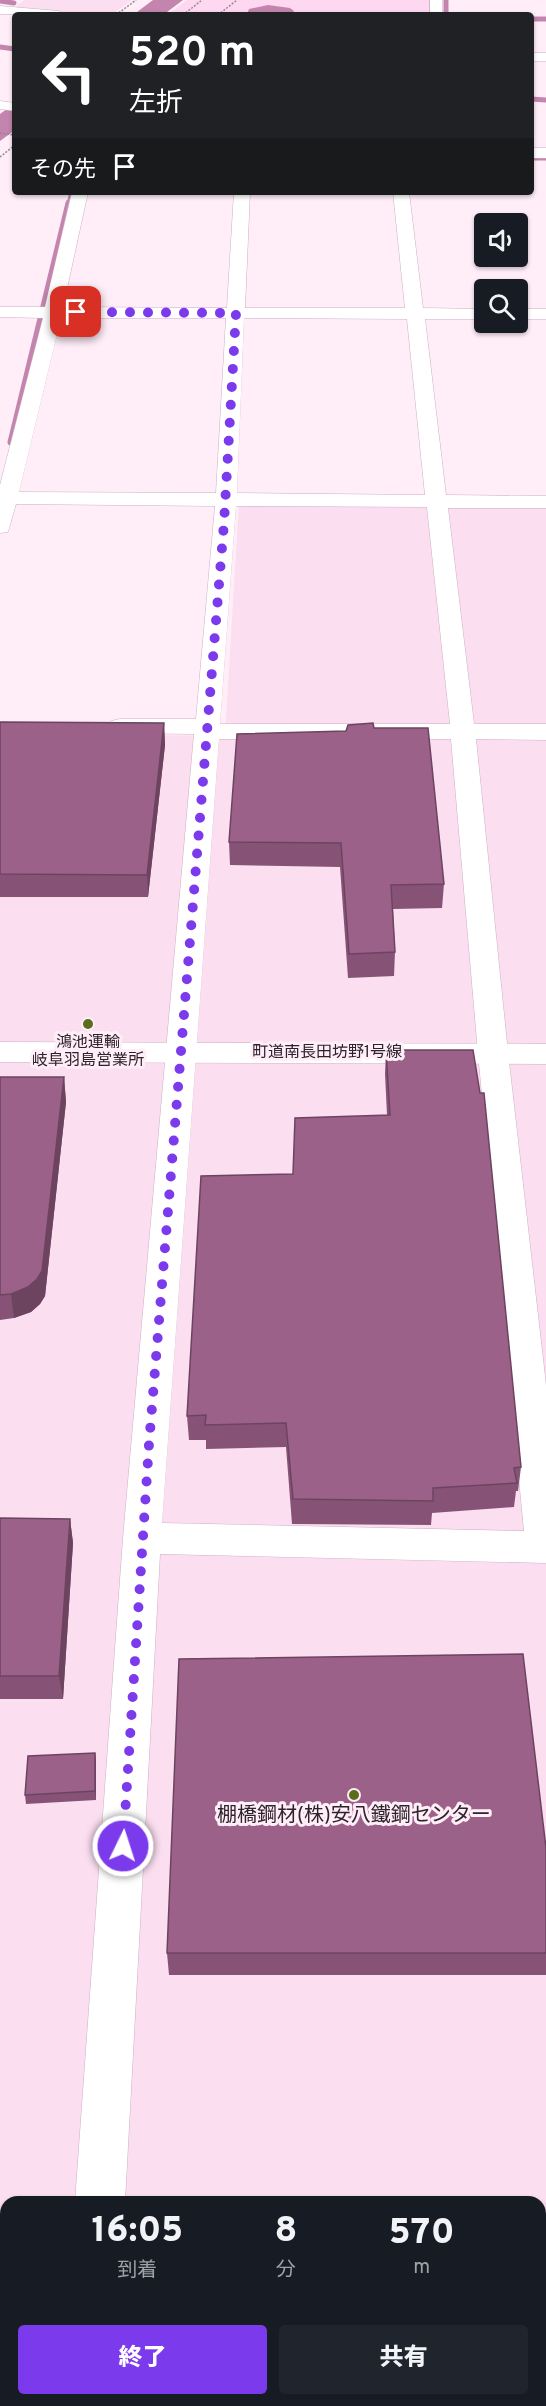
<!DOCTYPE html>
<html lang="ja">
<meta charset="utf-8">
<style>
body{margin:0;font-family:Overpass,"Noto Sans JP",sans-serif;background:#20242c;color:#f1f3f6;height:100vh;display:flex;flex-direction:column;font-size:22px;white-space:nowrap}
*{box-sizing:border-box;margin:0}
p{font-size:20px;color:#9ea1a6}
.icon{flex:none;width:33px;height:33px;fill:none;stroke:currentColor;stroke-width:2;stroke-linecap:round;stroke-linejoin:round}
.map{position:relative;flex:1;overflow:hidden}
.details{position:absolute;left:0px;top:2196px;width:546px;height:210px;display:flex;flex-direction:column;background:#171b24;border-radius:18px 18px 0 0;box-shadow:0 2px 4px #0004}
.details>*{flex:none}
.top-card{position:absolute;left:12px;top:12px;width:522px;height:183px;border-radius:6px;box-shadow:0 2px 4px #0004;background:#202124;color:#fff;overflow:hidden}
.fabs{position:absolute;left:474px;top:213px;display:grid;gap:12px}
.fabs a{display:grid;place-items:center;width:54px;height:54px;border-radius:6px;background:#171b24;box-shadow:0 2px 4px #0004;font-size:30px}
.pin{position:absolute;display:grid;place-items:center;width:51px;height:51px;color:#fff;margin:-26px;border-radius:12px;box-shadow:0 3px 9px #0006}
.me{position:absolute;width:66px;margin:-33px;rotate:4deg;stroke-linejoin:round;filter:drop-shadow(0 0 4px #0008)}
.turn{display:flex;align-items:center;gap:21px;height:126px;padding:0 18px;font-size:27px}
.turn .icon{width:78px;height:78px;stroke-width:2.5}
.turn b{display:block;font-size:42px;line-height:51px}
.then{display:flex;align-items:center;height:57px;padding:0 18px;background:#0003;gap:12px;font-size:22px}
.eta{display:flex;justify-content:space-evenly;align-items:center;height:102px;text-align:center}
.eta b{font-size:36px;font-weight:800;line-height:42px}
.button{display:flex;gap:12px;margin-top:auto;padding:12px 18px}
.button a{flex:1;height:69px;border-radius:6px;background:#7c3aed;color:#fff;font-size:24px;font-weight:800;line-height:69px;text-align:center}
.button a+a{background:#20242c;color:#f1f3f6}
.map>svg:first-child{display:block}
.built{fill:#fbdef0;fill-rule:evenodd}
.green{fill:#fed8f0}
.water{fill:#c385ae}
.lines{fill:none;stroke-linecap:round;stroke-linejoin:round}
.stream-far1{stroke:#c385ae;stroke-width:5}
.stream{stroke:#c385ae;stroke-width:7}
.minor-casing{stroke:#cdb1c3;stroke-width:1}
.tertiary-casing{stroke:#cdb1c3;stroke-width:1}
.path{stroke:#958790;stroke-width:1.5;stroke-dasharray:2 1.5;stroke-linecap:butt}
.minor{fill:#fff;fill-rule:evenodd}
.tertiary{fill:#fff;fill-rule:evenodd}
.wall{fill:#865376}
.shaded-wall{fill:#6d4460}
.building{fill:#9c6189;stroke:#6d4460;stroke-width:1.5}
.route{stroke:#7c3aed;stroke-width:10;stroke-dasharray:0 18}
.poi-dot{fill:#5b6d1b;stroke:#ffedf8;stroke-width:2}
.labels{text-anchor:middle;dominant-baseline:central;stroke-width:6;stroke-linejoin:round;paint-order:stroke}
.poi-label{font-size:16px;fill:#2d232a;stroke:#ffedf8}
.street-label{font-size:16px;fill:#2d232a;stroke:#ffedf8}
.near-poi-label{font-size:20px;fill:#2d232a;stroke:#ffedf8}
</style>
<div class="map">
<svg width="546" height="2406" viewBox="0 0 546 2406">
<rect width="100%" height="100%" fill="#ffedf8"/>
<!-- built -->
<path class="built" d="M 25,0 L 132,0 L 111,15 L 81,15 L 12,9 Z
M 239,504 L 546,507 L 546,2406 L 0,2406 L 0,733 L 225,736 ZM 6,2202 L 540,2202 L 540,2400 L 6,2400 Z"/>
<!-- green -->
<path class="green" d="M 187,0 L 431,0 L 431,15 L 167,15 Z"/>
<!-- water -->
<path class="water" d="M 153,0 L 183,0 L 163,15 L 133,15 Z
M 268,5 L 290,8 L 294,11 L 292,15 L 247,14 L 249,9 Z
M 15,103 L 15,130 L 0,141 L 0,114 Z"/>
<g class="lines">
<!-- stream-far1 -->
<path class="stream-far1" d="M 446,0 L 446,15
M 0,1 L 14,3
M 531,19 L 546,19
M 0,47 L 15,49
M 531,99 L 546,100
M 531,158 L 546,158
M 69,204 L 72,192"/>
<!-- stream -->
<path class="stream" d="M 11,442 L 69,203"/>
<!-- minor casing -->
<g class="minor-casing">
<path id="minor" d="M 430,0 L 442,0 L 442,15 L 430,15 Z
M 0,6 L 59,11 L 65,15 L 0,14 Z
M 531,53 L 546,53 L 546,61 L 531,61 Z
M 72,192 L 88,192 L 63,307 L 227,308 L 234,192 L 250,192 L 245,308 L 405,308 L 393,192 L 409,192 L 423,308 L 484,309 L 484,319 L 425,319 L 446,495 L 546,496 L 546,508 L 448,508 L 474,724 L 546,724 L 546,740 L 476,739 L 508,1053 L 546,1385 L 546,1563 L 160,1554 L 125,2202 L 75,2202 L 123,1538 L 194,734 L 120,733 L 111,731 L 108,726 L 111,721 L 120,719 L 196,719 L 215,506 L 16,504 L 8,532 L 0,533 L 0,485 L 43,318 L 0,317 L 0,307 L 45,307 ZM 61,318 L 226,318 L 216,493 L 19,492 ZM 244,318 L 407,319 L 425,495 L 237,493 ZM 236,506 L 427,507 L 450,724 L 220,724 ZM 219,739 L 451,739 L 478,1053 L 524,1531 L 162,1523 Z
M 518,309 L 546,309 L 546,319 L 518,319 Z
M 60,2400 L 114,2400 L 114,2406 L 60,2406 Z"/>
</g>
<!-- tertiary casing -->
<g class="tertiary-casing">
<path id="tertiary" d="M 0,101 L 15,103 L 15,111 L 0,109 Z
M 531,148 L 546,148 L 546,158 L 531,158 Z
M 0,1042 L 546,1044 L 546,1064 L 0,1062 Z"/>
</g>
<!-- path -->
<path class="path" d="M 116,15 L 136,0
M 183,15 L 202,0
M 218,15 L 237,0
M 0,133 L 15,135
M 0,157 L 15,145"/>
<!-- minor -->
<use href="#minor" class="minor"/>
<!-- tertiary -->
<use href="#tertiary" class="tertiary"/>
</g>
<!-- wall -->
<path class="wall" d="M 0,722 L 164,723 L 165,745 L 148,897 L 0,897 Z
M 374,728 L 444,884 L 442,908 L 393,909 L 395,952 L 394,976 L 348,978 L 340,867 L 230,865 L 229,842 Z
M 386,1050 L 521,1467 L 518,1491 L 516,1491 L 514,1507 L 432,1513 L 431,1525 L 292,1524 L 286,1447 L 206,1449 L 206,1440 L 189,1440 L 187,1416 L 293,1174 L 387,1115 L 385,1074 Z
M 0,1077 L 64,1077 L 66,1102 L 45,1296 L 40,1304 L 31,1312 L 14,1318 L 0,1320 Z
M 0,1518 L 70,1519 L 73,1543 L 63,1699 L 0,1699 Z
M 95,1753 L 96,1762 L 96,1800 L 26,1804 L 25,1795 Z
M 546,1848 L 546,1975 L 169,1975 L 167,1953 Z"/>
<!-- shaded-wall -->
<path class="shaded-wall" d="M 164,723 L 165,745 L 148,897 L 147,875 Z
M 64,1077 L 66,1102 L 45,1296 L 40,1304 L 31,1312 L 14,1318 L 11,1294 Z
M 70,1519 L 73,1543 L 63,1699 L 59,1676 Z
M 95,1753 L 96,1762 L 96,1800 L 95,1791 Z"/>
<!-- building -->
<path class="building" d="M 0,722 L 164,723 L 147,875 L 0,874 Z
M 373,723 L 374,728 L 428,728 L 444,884 L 391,885 L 395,952 L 349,954 L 341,843 L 229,842 L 237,734 L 346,731 L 348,725 Z
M 386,1050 L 473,1050 L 480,1093 L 484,1093 L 521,1467 L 514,1468 L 517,1483 L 433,1488 L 433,1501 L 293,1499 L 286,1423 L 205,1425 L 206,1415 L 187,1416 L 201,1176 L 293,1174 L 295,1118 L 390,1115 Z
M 0,1077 L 64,1077 L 42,1271 L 37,1279 L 28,1287 L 11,1294 L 0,1295 Z
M 0,1518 L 70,1519 L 59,1676 L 0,1676 Z
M 523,1654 L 546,1848 L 546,1953 L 167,1953 L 179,1659 Z
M 95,1753 L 95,1791 L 25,1795 L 28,1756 Z"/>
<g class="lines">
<!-- route -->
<path class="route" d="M 76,312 L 236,313 L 224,523 L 149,1444 L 123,1846"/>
</g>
<!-- markers -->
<g class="poi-dot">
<circle cx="88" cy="1024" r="6"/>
<circle cx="354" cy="1795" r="6"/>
</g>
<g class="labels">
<!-- poi labels -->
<g class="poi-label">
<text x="88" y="1043">鴻池運輸<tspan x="88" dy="18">岐阜羽島営業所</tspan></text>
</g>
<!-- street labels -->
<g class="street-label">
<text x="327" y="1053">町道南長田坊野1号線</text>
</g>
<!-- near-poi labels -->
<g class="near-poi-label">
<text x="354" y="1816">棚橋鋼材(株)安八鐵鋼センター</text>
</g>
</g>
</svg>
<div class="fabs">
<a><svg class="icon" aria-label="sound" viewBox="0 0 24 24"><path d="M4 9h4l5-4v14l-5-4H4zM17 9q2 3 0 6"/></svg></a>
<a><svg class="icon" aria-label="search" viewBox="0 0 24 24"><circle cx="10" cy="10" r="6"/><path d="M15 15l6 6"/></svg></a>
</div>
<div class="pin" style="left:76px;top:312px;background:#d93025"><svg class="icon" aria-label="arrive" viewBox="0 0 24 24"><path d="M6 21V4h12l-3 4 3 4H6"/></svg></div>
<svg class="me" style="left:123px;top:1846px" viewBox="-20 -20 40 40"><circle r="17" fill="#7c3aed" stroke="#fff" stroke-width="3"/><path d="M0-11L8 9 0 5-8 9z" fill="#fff"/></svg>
<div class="top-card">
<div class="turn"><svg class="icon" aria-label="left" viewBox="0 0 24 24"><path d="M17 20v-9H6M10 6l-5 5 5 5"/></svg><div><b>520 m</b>左折</div></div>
<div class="then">その先<svg class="icon" aria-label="arrive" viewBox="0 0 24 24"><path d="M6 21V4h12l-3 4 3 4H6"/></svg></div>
</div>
<section class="details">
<div class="eta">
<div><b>16:05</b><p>到着</p></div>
<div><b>8</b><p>分</p></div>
<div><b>570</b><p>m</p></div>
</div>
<div class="button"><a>終了</a><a>共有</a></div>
</section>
</div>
